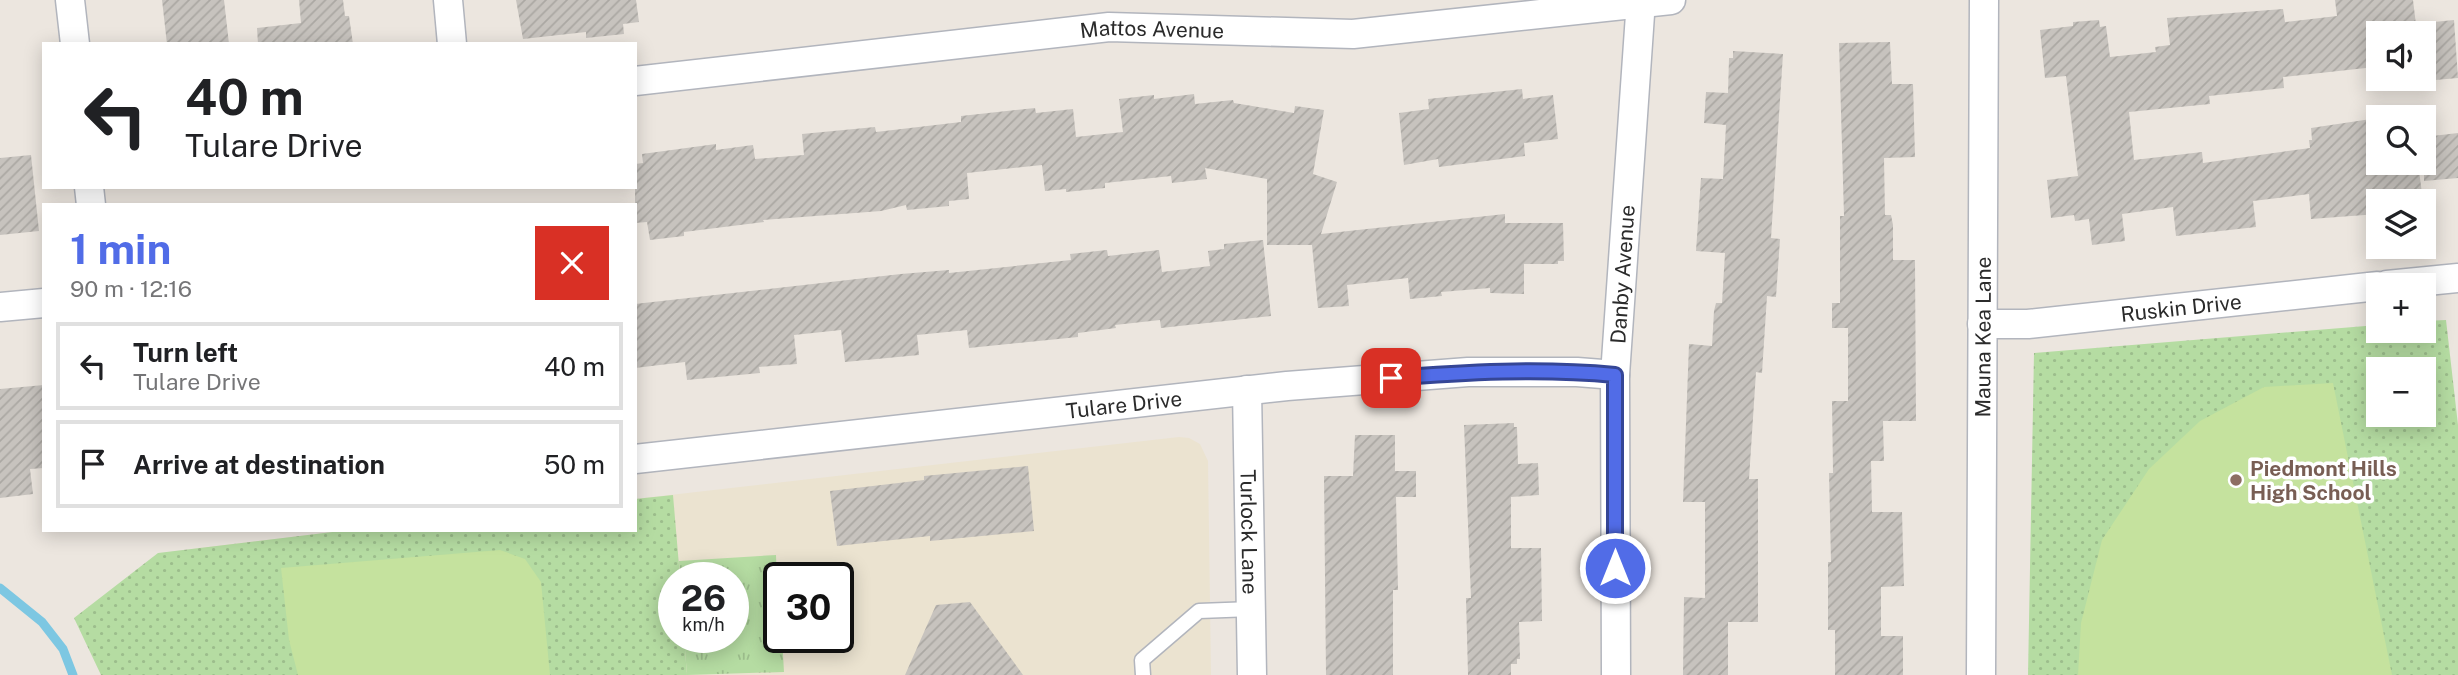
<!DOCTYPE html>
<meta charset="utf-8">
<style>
body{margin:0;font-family:"Public Sans",sans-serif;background:#f6f6f6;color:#202124;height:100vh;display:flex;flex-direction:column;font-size:26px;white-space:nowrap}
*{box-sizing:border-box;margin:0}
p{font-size:23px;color:#757577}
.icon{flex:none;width:38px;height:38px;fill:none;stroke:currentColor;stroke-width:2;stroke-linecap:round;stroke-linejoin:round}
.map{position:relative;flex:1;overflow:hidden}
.side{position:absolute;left:42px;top:203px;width:595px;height:329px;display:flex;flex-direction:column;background:#fff;border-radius:0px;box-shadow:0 4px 18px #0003}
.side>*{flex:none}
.banner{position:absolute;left:42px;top:42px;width:595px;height:147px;border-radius:0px;box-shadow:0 4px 18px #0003;background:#fff;color:#202124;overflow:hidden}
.buttons{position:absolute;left:2366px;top:21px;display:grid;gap:14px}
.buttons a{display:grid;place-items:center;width:70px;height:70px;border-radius:0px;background:#fff;box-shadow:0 4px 18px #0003;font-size:35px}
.speed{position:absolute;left:658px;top:562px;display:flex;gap:14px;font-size:35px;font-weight:700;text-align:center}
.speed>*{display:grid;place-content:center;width:91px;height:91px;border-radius:50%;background:#fff;box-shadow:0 4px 18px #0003;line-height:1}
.speed small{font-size:18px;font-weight:400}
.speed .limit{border:4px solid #111;border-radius:10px;background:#fff;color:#111}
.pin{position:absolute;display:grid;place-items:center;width:60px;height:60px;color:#fff;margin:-30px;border-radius:14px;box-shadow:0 4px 10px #0006}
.me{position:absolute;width:77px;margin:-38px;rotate:0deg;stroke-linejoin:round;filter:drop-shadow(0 0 5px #0008)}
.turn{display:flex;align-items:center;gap:24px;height:147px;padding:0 28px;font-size:32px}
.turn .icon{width:91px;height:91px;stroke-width:2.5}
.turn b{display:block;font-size:49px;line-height:60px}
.round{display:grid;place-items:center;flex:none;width:74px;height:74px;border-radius:0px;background:#f6f6f6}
.overview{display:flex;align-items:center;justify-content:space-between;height:119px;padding:0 28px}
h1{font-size:42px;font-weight:700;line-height:52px;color:#516ce7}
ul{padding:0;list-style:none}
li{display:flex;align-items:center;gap:21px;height:88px;margin:0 14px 10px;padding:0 14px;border:4px solid #e0e0e0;border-radius:0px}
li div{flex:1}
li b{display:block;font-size:26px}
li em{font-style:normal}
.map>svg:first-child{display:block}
.education{fill:#ebe3d0;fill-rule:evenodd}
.grass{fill:url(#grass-dots);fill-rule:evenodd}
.park{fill:url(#park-tufts)}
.pitch{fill:#c5e29e}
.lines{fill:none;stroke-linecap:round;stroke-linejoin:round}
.stream{stroke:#7dc7e2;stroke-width:9}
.building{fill:url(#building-hatch)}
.lane-casing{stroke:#b2b5bd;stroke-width:17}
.street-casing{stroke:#b2b5bd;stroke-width:31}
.lane{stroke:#fff;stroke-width:14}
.street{stroke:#fff;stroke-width:28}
.route-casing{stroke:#354696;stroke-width:18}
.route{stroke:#516ce7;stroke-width:12}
.education-dot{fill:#8d6e63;stroke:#fff;stroke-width:2.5}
.labels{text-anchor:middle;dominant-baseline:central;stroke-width:7;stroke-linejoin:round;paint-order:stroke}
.street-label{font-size:21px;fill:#2b2b2b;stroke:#fff}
.education-label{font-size:21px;font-weight:bold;fill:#785e54;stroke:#fff;text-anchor:start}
</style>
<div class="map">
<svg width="2458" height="675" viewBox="0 0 2458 675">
<defs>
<pattern id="grass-dots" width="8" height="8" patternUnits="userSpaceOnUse" patternTransform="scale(1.75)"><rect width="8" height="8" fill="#b5dca2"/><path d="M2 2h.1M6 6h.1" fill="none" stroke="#9cbd8c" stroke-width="1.8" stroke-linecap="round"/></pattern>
<pattern id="park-tufts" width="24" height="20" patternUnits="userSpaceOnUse" patternTransform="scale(1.75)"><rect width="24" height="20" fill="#b5dca2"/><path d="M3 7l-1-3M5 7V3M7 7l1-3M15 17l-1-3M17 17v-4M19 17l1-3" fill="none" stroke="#9cbd8c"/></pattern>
<pattern id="building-hatch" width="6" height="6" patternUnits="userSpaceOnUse" patternTransform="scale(1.75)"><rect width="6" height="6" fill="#c7c3be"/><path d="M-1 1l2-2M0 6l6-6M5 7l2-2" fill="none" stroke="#aba8a3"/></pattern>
</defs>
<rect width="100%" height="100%" fill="#ece6df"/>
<!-- education -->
<path class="education" d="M 1179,437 L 1189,438 L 1200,444 L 1208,461 L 1211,675 L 193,675 L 192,549 L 349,530 L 635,530 L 635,499 ZM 674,578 L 733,578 L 733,637 L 674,637 ZM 779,578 L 838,578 L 838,637 L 779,637 Z"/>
<!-- grass -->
<path class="grass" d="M 2446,320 L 2458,425 L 2458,675 L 2028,675 L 2034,353 L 2378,325 L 2378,331 L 2424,331 L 2424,321 ZM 2378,369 L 2424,369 L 2424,415 L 2378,415 Z
M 673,495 L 680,577 L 674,578 L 674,637 L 684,637 L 687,675 L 101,675 L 74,618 L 158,553 L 349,530 L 635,530 L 635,499 Z"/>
<!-- park -->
<path class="park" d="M 776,555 L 779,637 L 782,637 L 784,672 L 687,675 L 684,637 L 733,637 L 733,578 L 680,577 L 679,561 Z"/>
<!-- pitch -->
<path class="pitch" d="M 2333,383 L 2392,675 L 2078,675 L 2081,623 L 2102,540 L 2149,469 L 2200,421 L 2264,387 Z
M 500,550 L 525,559 L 541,582 L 550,675 L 298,675 L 289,640 L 281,568 Z"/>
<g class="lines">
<!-- stream -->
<path class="stream" d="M 0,588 L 42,622 L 63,649 L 73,675"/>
</g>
<!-- building -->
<path class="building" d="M 162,0 L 224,0 L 229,44 L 167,44 Z
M 299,0 L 343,0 L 345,16 L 349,16 L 353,44 L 258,44 L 257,28 L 301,23 Z
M 516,0 L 636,0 L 639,22 L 623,24 L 624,34 L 586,38 L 586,32 L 523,39 Z
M 2335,0 L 2413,0 L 2417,33 L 2371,33 L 2375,67 L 2283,77 L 2284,88 L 2209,96 L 2210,104 L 2129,112 L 2134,160 L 2202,152 L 2203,163 L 2310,148 L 2309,140 L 2312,140 L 2311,128 L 2371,119 L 2376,163 L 2418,163 L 2423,201 L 2378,201 L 2378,214 L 2311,219 L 2309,194 L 2253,201 L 2256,227 L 2176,236 L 2173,207 L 2122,214 L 2125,241 L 2092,245 L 2089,219 L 2075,221 L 2074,215 L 2051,218 L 2047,180 L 2078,176 L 2066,76 L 2045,78 L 2040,30 L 2073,26 L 2073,22 L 2099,20 L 2100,27 L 2106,26 L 2110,57 L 2156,52 L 2155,47 L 2170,45 L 2167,18 L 2283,9 L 2285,22 L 2337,16 Z
M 2454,20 L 2458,78 L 2424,81 L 2424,23 Z
M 1890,42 L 1892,84 L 1913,84 L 1915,157 L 1884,158 L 1885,215 L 1891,215 L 1893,225 L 1893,260 L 1915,260 L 1916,421 L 1883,421 L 1884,461 L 1871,461 L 1872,512 L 1902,512 L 1904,586 L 1881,587 L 1881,636 L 1903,636 L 1903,675 L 1835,675 L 1835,630 L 1828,630 L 1828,562 L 1831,562 L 1829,473 L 1833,473 L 1832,401 L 1848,401 L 1848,328 L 1832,328 L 1832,303 L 1840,303 L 1840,216 L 1844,216 L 1839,43 Z
M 1733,51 L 1783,54 L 1771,238 L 1780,239 L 1776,297 L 1767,296 L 1762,373 L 1756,372 L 1749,479 L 1758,479 L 1758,622 L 1728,622 L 1728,675 L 1683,675 L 1684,597 L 1705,598 L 1705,502 L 1683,502 L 1689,344 L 1712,346 L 1714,311 L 1716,303 L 1722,303 L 1725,253 L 1696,251 L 1701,178 L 1723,179 L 1726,125 L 1704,123 L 1706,92 L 1728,93 L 1729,58 L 1733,58 Z
M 1522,89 L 1523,99 L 1553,95 L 1558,139 L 1524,143 L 1525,156 L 1439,167 L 1438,159 L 1404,165 L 1399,113 L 1429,109 L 1428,99 Z
M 1194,94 L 1195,104 L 1233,100 L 1234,103 L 1294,113 L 1295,106 L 1324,110 L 1313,174 L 1337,182 L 1321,234 L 1505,214 L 1505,223 L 1563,223 L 1564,261 L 1558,261 L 1558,264 L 1524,264 L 1524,294 L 1490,293 L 1490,288 L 1441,292 L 1442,296 L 1410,299 L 1408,278 L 1347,285 L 1349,306 L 1318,308 L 1312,245 L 1267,245 L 1267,179 L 1205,168 L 1207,179 L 1172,183 L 1171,176 L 1105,183 L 1105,188 L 1066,192 L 1066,189 L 1045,191 L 1042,165 L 967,173 L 969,199 L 949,201 L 949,206 L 907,210 L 906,205 L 881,211 L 763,220 L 764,222 L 684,232 L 684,236 L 650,240 L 647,222 L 635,223 L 635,164 L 643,163 L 642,154 L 716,144 L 716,150 L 753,145 L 755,159 L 804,155 L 802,134 L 875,127 L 876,132 L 961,122 L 961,116 L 1035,108 L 1036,113 L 1073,109 L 1076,137 L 1123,132 L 1119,99 L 1154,95 L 1154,99 Z
M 2458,133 L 2458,178 L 2424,181 L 2424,137 Z
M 31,155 L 39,231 L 0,235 L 0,158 Z
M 1263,240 L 1271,316 L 1161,328 L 1160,320 L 1115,325 L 1116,328 L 1078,333 L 1078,337 L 969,348 L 967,330 L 917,335 L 919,355 L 845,362 L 841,330 L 794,335 L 797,364 L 759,367 L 760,373 L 687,380 L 685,362 L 635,368 L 635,304 L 901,274 L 949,270 L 949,273 L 1071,260 L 1070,254 L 1107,250 L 1108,256 L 1159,250 L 1162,272 L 1210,266 L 1208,251 L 1224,249 L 1224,244 Z
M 44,385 L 44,468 L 30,469 L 33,494 L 0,498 L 0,389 Z
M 1514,423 L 1514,427 L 1517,427 L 1518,464 L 1538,463 L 1539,495 L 1511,497 L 1511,548 L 1541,548 L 1542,621 L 1519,622 L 1520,659 L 1517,659 L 1517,664 L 1511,664 L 1511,675 L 1468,675 L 1466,598 L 1471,598 L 1464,425 Z
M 1355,435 L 1395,435 L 1395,471 L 1416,471 L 1416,497 L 1396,497 L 1398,590 L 1393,590 L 1393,675 L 1326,675 L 1324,476 L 1353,476 Z
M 1028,466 L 1034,531 L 930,541 L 930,536 L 837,546 L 830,491 L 924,480 L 924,476 Z
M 970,602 L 1023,675 L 905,675 L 936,605 Z"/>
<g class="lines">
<!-- lane casing -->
<g class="lane-casing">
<path id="lane" d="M 1143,675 L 1142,660 L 1199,611 L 1252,609"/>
</g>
<!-- street casing -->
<g class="street-casing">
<g id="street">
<path d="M 70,0 L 75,44"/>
<path d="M 448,0 L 452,44"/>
<path id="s1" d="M 635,81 L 1109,27 L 1353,34 L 1671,0"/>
<path d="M 89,187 L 91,205"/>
<path d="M 2387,285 L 2458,278"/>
<path d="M 0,307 L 44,303"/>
<path id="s2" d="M 1982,324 L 2028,324 L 2378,286"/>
<path id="s3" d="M 1247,390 L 1252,675"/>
<path id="s4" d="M 635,459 L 1287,386 L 1468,372 L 1577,372 L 1615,375"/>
<path id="s5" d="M 1616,675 L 1615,375 L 1641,0"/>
<path id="s6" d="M 1981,675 L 1984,0"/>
</g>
</g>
<!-- lane -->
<use href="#lane" class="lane"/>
<!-- street -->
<use href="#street" class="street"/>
</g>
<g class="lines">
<!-- route casing -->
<g class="route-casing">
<path id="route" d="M 1391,378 C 1465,372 1540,368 1615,375 L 1615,568"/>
</g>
<!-- route -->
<use href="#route" class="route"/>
</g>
<!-- markers -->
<circle class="education-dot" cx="2236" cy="480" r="7"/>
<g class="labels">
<!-- street labels -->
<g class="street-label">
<text stroke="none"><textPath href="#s1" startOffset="520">Mattos Avenue</textPath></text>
<text stroke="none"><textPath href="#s5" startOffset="401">Danby Avenue</textPath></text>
<text stroke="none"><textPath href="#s2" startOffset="200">Ruskin Drive</textPath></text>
<text stroke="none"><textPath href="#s6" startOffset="338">Mauna Kea Lane</textPath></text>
<text stroke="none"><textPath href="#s4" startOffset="492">Tulare Drive</textPath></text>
<text stroke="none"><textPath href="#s3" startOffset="142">Turlock Lane</textPath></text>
</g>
<!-- education labels -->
<g class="education-label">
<text x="2250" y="468">Piedmont Hills<tspan x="2250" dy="24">High School</tspan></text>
</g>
</g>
</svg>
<div class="buttons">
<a><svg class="icon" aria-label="sound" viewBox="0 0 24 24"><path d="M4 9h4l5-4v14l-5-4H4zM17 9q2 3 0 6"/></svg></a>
<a><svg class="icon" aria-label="search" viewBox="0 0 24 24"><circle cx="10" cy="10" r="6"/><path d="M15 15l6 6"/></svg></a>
<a><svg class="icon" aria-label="layers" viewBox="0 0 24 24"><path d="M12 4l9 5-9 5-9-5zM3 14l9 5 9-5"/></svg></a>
<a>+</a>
<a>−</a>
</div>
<div class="speed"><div>26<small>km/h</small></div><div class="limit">30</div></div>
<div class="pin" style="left:1391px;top:378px;background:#d93025"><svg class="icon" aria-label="arrive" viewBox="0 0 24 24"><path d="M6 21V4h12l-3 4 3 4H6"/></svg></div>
<svg class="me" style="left:1615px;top:568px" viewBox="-20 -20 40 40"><circle r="17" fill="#516ce7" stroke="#fff" stroke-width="3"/><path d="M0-11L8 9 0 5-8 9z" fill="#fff"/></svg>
<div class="banner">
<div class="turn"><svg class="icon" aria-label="left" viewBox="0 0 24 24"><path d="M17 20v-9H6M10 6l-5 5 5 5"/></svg><div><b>40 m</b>Tulare Drive</div></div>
</div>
<section class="side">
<div class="overview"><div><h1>1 min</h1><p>90 m · 12:16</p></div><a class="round" style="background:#d93025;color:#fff"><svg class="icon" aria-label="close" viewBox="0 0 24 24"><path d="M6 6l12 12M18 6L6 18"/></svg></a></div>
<ul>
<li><svg class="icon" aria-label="left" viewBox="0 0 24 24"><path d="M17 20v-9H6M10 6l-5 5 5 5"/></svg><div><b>Turn left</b><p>Tulare Drive</p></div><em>40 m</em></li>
<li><svg class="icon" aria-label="arrive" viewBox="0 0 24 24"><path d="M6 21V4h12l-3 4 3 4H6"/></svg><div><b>Arrive at destination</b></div><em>50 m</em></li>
</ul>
</section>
</div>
